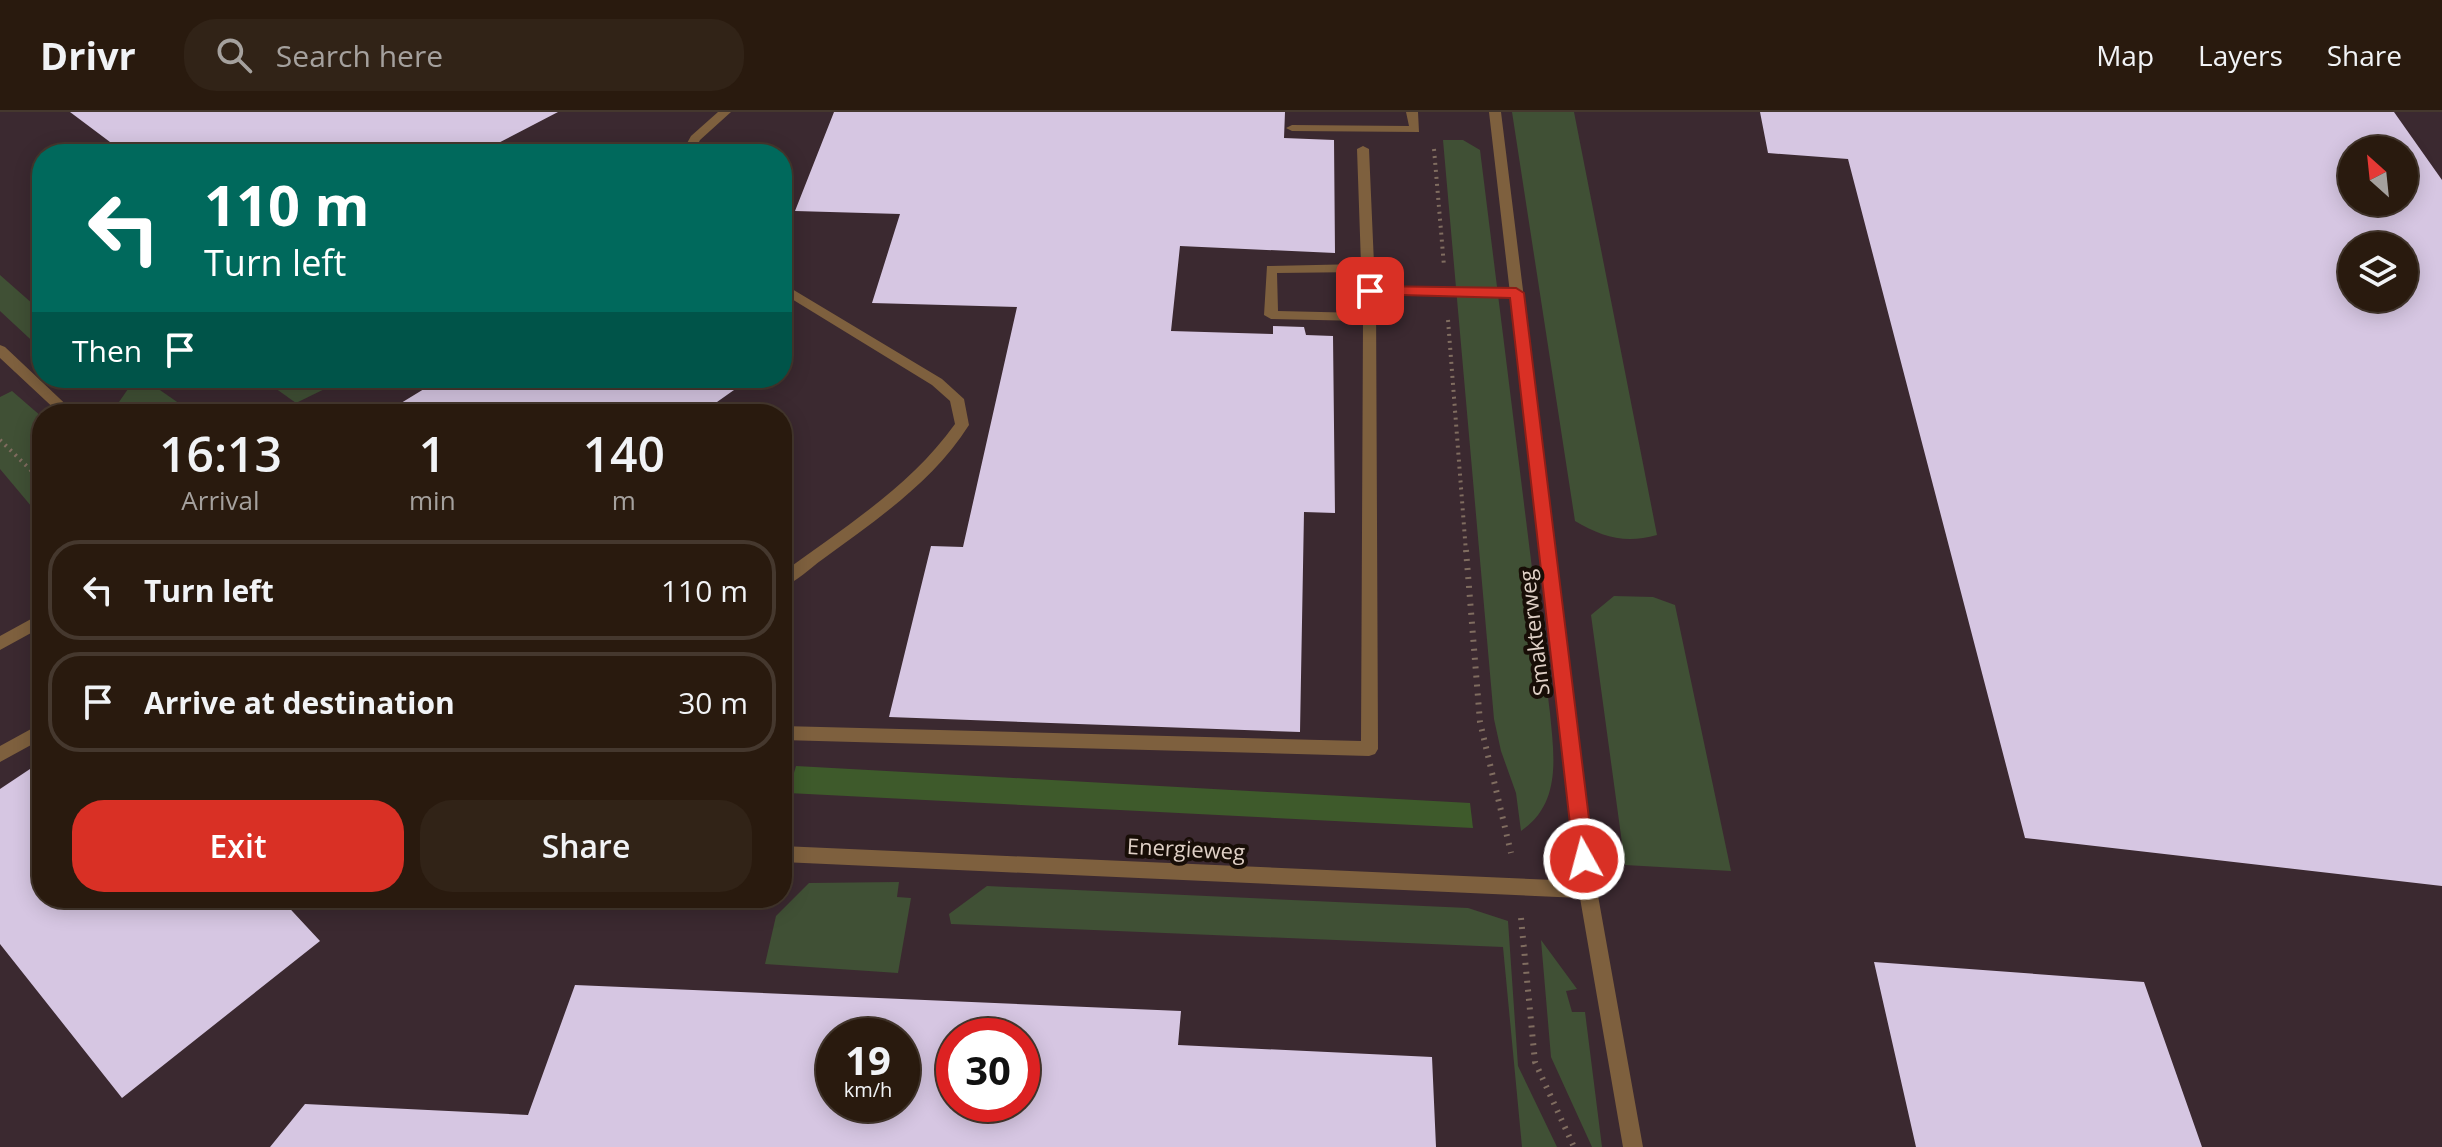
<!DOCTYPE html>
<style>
body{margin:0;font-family:"Open Sans",sans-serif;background:#312317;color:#f1f3f6;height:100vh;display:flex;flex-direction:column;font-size:30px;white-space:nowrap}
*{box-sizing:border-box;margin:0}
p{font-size:26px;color:#a5a19e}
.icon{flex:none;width:44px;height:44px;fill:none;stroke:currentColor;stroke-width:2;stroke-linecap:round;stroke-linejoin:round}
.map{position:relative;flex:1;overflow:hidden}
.side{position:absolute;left:32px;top:292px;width:760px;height:504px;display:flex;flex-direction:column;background:#291a0e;border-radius:32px;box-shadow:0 4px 20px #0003,0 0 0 2px #45382e}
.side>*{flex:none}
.top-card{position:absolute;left:32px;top:32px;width:760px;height:244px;border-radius:32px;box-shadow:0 4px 20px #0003,0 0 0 2px #45382e;background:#00695c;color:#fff;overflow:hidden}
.needle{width:52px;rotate:333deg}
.buttons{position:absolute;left:2338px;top:24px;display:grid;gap:16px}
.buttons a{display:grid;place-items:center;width:80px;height:80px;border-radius:50%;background:#291a0e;box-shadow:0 4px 20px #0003,0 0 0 2px #45382e;font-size:40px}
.speed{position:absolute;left:816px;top:906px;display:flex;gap:16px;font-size:40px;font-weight:700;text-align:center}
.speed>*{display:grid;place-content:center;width:104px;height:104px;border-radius:50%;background:#291a0e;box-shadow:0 4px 20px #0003,0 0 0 2px #45382e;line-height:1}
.speed small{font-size:20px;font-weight:400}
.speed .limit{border:12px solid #d22;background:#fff;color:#111}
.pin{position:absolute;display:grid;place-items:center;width:68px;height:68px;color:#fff;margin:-34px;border-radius:16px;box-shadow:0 4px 12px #0006}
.me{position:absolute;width:88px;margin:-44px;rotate:353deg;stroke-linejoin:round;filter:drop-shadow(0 0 6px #0008)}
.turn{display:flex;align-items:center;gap:28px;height:168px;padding:0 40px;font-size:36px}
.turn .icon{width:104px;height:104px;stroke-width:2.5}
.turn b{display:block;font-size:56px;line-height:68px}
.then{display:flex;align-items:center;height:76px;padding:0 40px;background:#0003;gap:16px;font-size:30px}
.eta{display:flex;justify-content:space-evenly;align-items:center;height:136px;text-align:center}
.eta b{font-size:48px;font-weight:600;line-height:56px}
.cta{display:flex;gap:16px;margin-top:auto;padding:16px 40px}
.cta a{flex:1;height:92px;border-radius:32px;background:#d93025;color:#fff;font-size:32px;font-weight:600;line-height:92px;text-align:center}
.cta a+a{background:#312317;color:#f1f3f6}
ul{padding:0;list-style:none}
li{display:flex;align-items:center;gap:24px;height:100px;margin:0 16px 12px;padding:0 24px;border:4px solid #45382e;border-radius:32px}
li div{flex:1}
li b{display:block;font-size:30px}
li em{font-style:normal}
header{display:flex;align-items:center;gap:48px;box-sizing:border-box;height:112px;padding:0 40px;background:#291a0e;border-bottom:2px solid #45382e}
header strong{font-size:38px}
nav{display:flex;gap:44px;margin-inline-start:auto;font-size:28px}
.search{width:560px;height:72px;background:#312317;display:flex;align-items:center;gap:20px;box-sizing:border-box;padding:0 28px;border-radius:32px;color:#a5a19e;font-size:30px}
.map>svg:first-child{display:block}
.industrial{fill:#3b2930;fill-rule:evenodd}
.green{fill:#405035}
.forest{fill:#3e5a2b}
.building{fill:#d6c6e2;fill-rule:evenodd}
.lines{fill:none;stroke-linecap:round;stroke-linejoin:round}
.path-far1{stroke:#806d60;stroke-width:4;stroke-dasharray:2 5;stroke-linecap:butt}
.path{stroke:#806d60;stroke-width:6;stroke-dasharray:2 7;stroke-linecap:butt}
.lane{fill:#7e603e;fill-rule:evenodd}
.street{fill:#7e603e;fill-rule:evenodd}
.route{fill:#d93025;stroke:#8d1f18;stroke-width:2}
.labels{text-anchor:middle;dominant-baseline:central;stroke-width:8;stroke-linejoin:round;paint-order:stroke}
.street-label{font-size:22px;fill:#dfd0c6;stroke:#180e07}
</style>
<header>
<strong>Drivr</strong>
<div class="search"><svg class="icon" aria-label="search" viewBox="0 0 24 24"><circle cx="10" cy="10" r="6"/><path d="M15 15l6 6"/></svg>Search here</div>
<nav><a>Map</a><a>Layers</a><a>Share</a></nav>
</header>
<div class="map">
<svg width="2442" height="1035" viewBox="0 0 2442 1035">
<rect width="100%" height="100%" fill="#372212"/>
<!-- industrial -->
<path class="industrial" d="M 0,0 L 2442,0 L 2442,1035 L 0,1035 ZM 2352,38 L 2404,38 L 2404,90 L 2352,90 ZM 42,42 L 782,42 L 782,266 L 42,266 ZM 2352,134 L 2404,134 L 2404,186 L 2352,186 ZM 42,302 L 782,302 L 782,786 L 42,786 ZM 834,924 L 902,924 L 902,992 L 834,992 ZM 954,924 L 1022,924 L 1022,992 L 954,992 Z"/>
<!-- green -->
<path class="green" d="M 1512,0 L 1574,0 L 1657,423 C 1625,432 1602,425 1575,409 Z
M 1443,28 L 1463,28 L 1480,38 L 1550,601 C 1554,644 1562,691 1521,719 L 1516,681 L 1501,639 L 1494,607 Z
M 0,163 L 42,200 L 42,238 L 0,199 Z
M 261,266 L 347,266 L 296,291 Z
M 144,267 L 193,301 L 195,302 L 115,302 L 112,300 L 128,277 Z
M 12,279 L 42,305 L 42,407 L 0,357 L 0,285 Z
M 1614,484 L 1653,485 L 1675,493 L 1731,759 L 1625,753 L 1591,503 Z
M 899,770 L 897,785 L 911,786 L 898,861 L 765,852 L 776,804 L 809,771 Z
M 987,774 L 1468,796 L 1508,809 L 1518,954 L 1557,1035 L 1522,1035 L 1503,835 L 951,812 L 949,802 Z
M 1541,828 L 1577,877 L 1566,879 L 1572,900 L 1585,900 L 1602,1035 L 1592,1035 L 1551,945 Z"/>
<!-- forest -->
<path class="forest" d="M 796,654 L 1470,691 L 1473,716 L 788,681 Z"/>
<!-- building -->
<path class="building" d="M 70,0 L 558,0 L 477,42 L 126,42 Z
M 834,0 L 1285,0 L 1284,26 L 1334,28 L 1335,141 L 1180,134 L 1171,219 L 1273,222 L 1273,214 L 1304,215 L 1306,223 L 1333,224 L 1335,401 L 1304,400 L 1300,620 L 889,605 L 931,434 L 963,435 L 1017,195 L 872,191 L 900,102 L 795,99 Z
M 1760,0 L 2394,0 L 2442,68 L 2442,774 L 2025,726 L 1848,47 L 1768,41 ZM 2352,38 L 2404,38 L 2404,90 L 2352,90 ZM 2352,134 L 2404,134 L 2404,186 L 2352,186 Z
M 442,266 L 751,266 L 700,302 L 383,302 Z
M 42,649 L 42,786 L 280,786 L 320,829 L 122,986 L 0,832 L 0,677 Z
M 1874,850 L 2144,870 L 2202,1035 L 1916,1035 Z
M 575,873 L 1181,899 L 1178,933 L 1432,945 L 1436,1035 L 270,1035 L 305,992 L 528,1003 ZM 834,924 L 902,924 L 902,992 L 834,992 ZM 954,924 L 1022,924 L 1022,992 L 954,992 Z"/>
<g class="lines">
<!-- path-far1 -->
<path class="path-far1" d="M 1434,37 L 1444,154
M 1448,208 L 1466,440
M 0,328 L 42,369"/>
<!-- path -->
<path class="path" d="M 1466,438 L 1480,610 L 1511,741
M 1521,806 L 1535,950 L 1574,1035"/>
<!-- lane -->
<path class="lane" d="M 718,0 L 731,0 L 700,28 L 693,42 L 681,42 L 691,24 Z
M 1406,0 L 1418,0 L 1419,20 L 1292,19 L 1286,16 L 1292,13 L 1409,14 Z
M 1363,34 L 1369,37 L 1375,175 L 1516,177 L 1522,181 L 1516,185 L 1376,183 L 1378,637 L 1375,642 L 1369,644 L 782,628 L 782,614 L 1361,629 L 1363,209 L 1271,207 L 1264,203 L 1267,154 L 1361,152 L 1357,37 ZM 1362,160 L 1363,201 L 1278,199 L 1277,161 Z
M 782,171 L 942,267 L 964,287 L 969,313 C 933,370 876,408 823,447 C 810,456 797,470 782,475 L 782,461 C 843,416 910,375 955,312 L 950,289 L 932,273 L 782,181 Z
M 42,611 L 42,627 L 0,650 L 0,634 Z"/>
<!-- street -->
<path class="street" d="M 1489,0 L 1501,0 L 1597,778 L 1643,1035 L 1623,1035 L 1580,786 L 782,750 L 782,734 L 1578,769 Z
M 0,233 L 5,235 L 76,302 L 60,302 L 0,246 Z
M 42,501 L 42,515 L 0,538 L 0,524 Z"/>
</g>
<!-- route -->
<path class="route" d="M 1370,174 L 1516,176 L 1524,181 L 1594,747 L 1591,753 L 1584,756 L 1577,753 L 1574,747 L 1510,186 L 1365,182 L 1362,179 Z"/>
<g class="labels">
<!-- street labels -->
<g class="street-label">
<text transform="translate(1533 521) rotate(-97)">Smakterweg</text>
<text transform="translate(1186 736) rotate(3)">Energieweg</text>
</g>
</g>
</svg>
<div class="buttons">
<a><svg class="needle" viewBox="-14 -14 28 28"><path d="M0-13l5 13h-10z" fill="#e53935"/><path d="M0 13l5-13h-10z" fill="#a5a19e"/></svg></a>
<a><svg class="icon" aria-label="layers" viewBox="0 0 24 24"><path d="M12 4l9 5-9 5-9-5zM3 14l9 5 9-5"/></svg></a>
</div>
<div class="speed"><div>19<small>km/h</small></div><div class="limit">30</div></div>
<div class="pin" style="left:1370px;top:179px;background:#d93025"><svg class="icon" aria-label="arrive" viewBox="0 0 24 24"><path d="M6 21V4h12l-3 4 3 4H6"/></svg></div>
<svg class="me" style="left:1584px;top:747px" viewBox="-20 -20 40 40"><circle r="17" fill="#d93025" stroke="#fff" stroke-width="3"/><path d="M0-11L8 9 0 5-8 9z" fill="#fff"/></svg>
<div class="top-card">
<div class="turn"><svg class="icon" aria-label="left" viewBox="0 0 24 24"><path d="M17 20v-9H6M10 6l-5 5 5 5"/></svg><div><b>110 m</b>Turn left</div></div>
<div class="then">Then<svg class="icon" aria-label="arrive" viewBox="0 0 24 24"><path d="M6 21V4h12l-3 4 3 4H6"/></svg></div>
</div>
<section class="side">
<div class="eta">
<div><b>16:13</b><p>Arrival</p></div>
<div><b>1</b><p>min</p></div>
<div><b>140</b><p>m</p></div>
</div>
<ul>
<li><svg class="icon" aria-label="left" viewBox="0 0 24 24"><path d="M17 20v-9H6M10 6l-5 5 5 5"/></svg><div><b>Turn left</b></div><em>110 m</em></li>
<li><svg class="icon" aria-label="arrive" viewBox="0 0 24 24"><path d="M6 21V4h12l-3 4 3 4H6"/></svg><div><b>Arrive at destination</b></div><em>30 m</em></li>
</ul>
<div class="cta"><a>Exit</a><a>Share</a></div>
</section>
</div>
